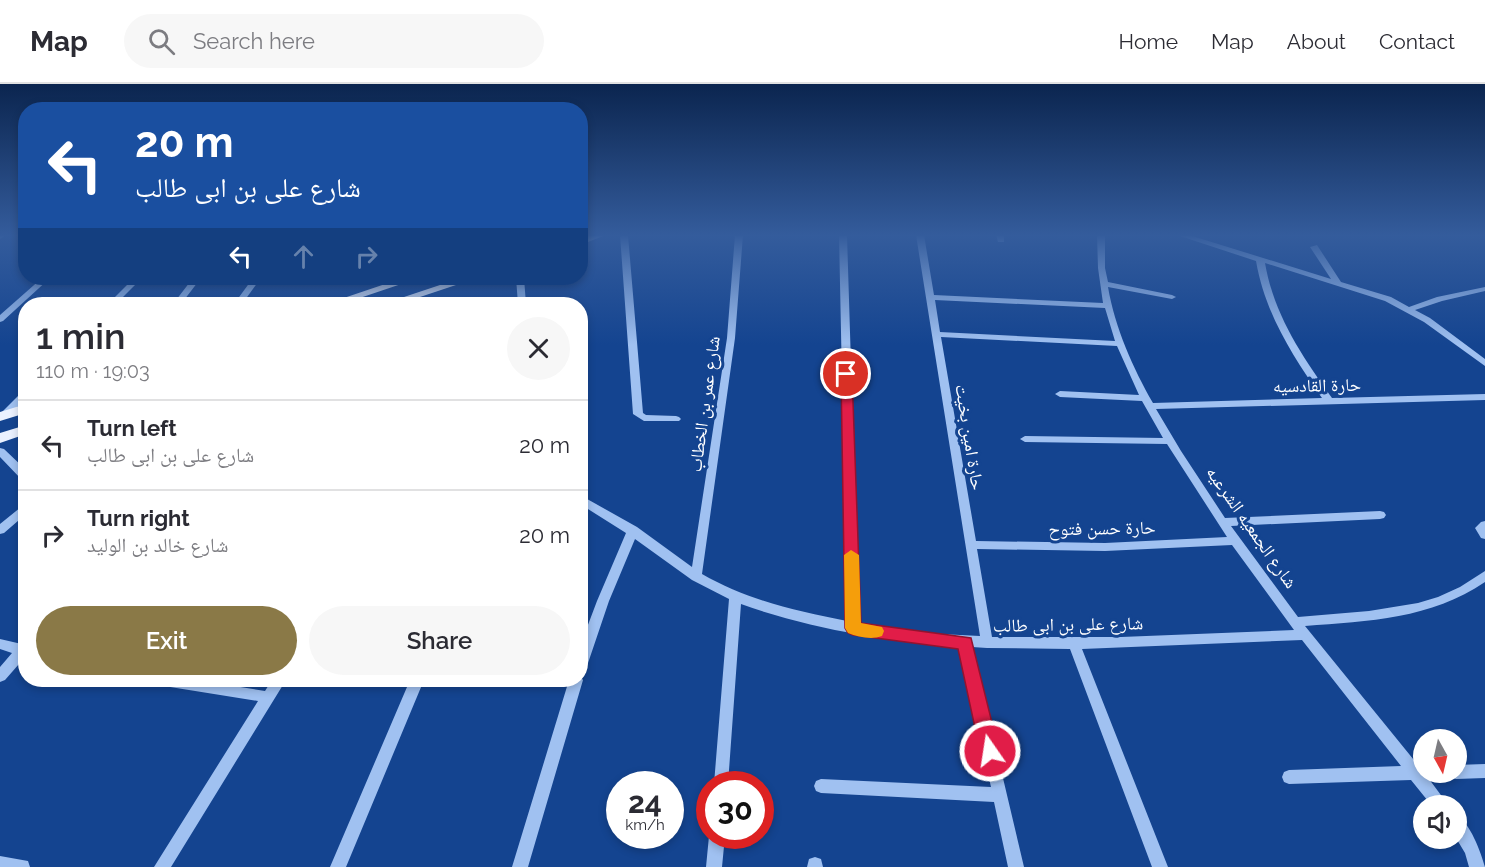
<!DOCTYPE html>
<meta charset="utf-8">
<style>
body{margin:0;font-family:Raleway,"Noto Naskh Arabic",sans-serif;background:#f7f7f7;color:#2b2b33;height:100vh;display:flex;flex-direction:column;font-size:22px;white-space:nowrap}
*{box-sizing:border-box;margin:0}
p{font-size:20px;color:#7c7c81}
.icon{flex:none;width:33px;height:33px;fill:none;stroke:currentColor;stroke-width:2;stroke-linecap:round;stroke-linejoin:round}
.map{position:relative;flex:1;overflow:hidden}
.panel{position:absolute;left:18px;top:213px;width:570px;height:390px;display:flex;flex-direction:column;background:#fff;border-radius:24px;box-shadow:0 3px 9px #0003}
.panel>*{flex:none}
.hud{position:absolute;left:18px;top:18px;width:570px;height:183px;border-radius:24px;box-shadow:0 3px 9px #0003;background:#1a4fa0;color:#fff;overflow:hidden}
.needle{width:39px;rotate:172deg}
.controls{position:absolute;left:1413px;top:645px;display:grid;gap:12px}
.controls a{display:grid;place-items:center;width:54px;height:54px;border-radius:50%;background:#fff;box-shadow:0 3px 9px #0003;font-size:30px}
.speed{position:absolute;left:606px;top:687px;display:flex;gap:12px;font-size:30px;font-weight:700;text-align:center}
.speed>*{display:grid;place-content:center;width:78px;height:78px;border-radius:50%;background:#fff;box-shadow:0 3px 9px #0003;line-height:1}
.speed small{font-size:15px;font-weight:400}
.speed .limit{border:9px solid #d22;background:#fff;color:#111}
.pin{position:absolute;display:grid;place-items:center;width:51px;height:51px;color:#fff;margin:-26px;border:3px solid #fff;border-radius:50%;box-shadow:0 2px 6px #0007}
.me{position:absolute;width:66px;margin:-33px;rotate:347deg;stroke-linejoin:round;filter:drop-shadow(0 0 4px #0008)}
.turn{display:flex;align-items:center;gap:21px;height:126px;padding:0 18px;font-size:27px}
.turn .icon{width:78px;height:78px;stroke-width:2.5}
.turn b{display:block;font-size:42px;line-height:51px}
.lanes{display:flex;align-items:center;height:57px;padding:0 18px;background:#0003;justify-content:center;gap:30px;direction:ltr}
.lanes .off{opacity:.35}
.round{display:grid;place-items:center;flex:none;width:63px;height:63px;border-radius:32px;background:#f7f7f7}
.head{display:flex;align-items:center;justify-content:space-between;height:102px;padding:0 18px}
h1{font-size:36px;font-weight:600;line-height:45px}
.action{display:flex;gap:12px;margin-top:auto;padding:12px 18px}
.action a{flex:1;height:69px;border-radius:36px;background:#8a7947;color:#fff;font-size:24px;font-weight:600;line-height:69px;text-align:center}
.action a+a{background:#f7f7f7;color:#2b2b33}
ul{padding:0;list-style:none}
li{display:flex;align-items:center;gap:18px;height:90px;padding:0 18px;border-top:2px solid #e1e1e2}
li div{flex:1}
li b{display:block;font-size:22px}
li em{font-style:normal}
header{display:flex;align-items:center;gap:36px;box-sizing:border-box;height:84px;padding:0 30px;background:#fff;border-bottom:2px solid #e1e1e2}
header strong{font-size:28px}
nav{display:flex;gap:33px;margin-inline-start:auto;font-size:21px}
.search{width:420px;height:54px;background:#f7f7f7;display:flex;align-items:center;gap:15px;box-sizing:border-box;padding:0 21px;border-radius:33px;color:#7c7c81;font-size:22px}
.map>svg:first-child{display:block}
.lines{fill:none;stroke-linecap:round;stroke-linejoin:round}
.minor{fill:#a0c1f1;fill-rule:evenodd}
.major{fill:#eaf1ff;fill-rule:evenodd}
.route{fill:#e11d48;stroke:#92132f;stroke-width:1.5}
.slow{fill:#f59e0b}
.labels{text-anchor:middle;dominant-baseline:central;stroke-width:6;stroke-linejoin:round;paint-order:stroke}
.street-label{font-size:18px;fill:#fff;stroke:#144490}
</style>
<header>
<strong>Map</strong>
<div class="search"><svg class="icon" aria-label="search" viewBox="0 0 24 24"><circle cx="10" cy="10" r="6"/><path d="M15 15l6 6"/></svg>Search here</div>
<nav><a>Home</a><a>Map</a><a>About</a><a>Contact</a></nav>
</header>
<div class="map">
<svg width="1485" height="783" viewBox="0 0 1485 783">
<rect width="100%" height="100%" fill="#144490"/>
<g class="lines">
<!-- minor -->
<path class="minor" d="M 0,151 L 6,151 L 0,155 Z
M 620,151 L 628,151 L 643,329 L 646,331 L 676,332 L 679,333 L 681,335 L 679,337 L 644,337 L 633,330 Z
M 735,151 L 743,151 L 735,254 L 702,490 C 747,516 796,527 847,537 L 839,151 L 847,151 L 859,539 L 940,550 L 980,552 L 916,151 L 924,151 L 934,211 L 1103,219 L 1098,184 L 1097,151 L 1105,151 L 1105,184 L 1108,198 L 1172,211 L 1176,213 L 1172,215 L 1108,203 C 1115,244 1133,284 1153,319 L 1322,314 C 1292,271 1265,229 1256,177 L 1177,151 L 1189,151 L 1331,195 L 1310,163 L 1317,161 L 1341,198 L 1391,213 L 1409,223 L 1437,213 L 1485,203 L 1485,207 L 1442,217 L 1415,226 L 1430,234 L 1485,275 L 1485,282 L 1424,238 L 1385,217 L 1265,179 C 1274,231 1302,272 1332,314 L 1485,310 L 1485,316 L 1156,325 L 1181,367 L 1225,434 L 1380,427 L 1384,428 L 1386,431 L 1384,434 L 1380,435 L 1231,442 L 1298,533 L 1369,527 L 1418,519 L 1438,513 L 1460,503 L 1485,487 L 1485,498 C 1431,535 1369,537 1305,542 L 1418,681 L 1424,681 L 1424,688 L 1438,688 L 1436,693 L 1429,695 L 1449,722 L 1432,722 L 1411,696 L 1289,700 L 1284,698 L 1282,693 L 1284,688 L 1289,686 L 1401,682 L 1302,556 L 1082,565 L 1168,783 L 1152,783 L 1070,565 L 987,564 L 972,563 L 1024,783 L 1008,783 L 994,718 L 821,709 L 816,707 L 814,702 L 816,697 L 821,695 L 991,703 L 959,562 C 886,557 810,545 741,520 L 728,700 L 714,700 L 729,515 L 692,496 L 635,455 L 609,517 L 587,582 L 585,586 L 580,587 L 580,562 L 597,517 L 626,449 L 580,420 L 580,411 L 637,443 L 692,483 L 727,254 ZM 935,216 L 1105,224 L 1115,257 L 940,248 ZM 941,253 L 1117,262 L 1139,311 L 1060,307 L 1055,310 L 1060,313 L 1142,317 L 1163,354 L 1025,352 L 1020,355 L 1025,358 L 1167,360 L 1227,453 L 1105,459 L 976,457 ZM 1232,461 L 1294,546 L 1121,553 L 992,553 L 977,465 L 1105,467 Z
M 996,151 L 1004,151 L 1004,158 L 998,158 Z
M 42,194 L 50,194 L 3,237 L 0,238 L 0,231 Z
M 134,194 L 142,194 L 116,220 L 108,220 Z
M 193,194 L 201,194 L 181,220 L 173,220 Z
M 253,194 L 261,194 L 242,220 L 234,220 Z
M 516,194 L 524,194 L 526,220 L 518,220 Z
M 26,306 L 26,315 L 7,333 L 1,333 L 1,329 L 23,307 Z
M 0,364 L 4,365 L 26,386 L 26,397 L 22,396 L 0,373 Z
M 26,419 L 26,430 L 4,449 L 0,450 L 0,440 Z
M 1485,437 L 1485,455 L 1481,454 L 1475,444 L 1481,438 Z
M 0,555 L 26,561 L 26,572 L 5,596 L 0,598 L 0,583 L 12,569 L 0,565 Z
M 580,592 L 583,596 L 528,783 L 512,783 L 569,596 L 580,596 Z
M 157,596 L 197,596 L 265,607 L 272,596 L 286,596 L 171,783 L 154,783 L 258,617 L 164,602 L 159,600 Z
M 410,596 L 424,596 L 346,783 L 330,783 Z
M 1485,680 L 1485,694 L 1456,695 L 1451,693 L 1449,688 L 1456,688 L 1456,681 Z
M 1456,732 C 1470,737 1481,769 1485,783 L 1469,783 L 1465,769 L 1456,754 Z
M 709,752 L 725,752 L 722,783 L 706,783 Z
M 0,772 L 28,777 L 30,783 L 0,783 Z
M 815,773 L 821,775 L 823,783 L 807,783 L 809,775 Z"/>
<!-- major -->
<path class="major" d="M 590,151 L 606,151 L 580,161 L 580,154 Z
M 403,194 L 419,194 L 342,220 L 326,220 Z
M 461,194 L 477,194 L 399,220 L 383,220 Z
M 26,320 L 26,329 L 0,337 L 0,328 Z
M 26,341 L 26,350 L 0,359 L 0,349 Z"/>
</g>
<!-- sky -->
<linearGradient id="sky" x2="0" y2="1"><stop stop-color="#0b254f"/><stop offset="0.58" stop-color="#345c9c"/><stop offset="1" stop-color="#345c9c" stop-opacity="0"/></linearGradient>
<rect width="1485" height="261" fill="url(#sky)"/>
<!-- route -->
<path class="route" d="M 846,286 L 852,290 L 861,539 L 971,554 L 999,667 L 996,673 L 990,676 L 983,673 L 980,667 L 958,565 L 853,551 L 848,549 L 845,544 L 841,290 Z"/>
<!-- slow -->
<path class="slow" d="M 851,466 L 859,471 L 861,539 L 882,543 L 884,547 L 882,552 C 872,556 858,553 848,549 L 845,544 L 844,471 Z"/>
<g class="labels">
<!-- street labels -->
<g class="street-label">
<text transform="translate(1317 301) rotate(-1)">حارة القادسيه</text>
<text transform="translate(704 320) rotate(-82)">شارع عمر بن الخطاب</text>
<text transform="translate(970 353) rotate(81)">حارة امين بخيت</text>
<text transform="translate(1252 443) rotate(55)">شارع الجمعيه الشرعيه</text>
<text transform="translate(1102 444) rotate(-1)">حارة حسن فتوح</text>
<text transform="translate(1068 540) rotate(-1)">شارع على بن ابى طالب</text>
</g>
</g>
</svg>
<div class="controls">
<a><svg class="needle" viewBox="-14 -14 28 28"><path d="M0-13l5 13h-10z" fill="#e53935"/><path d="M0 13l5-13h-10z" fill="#7c7c81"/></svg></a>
<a><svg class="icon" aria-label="sound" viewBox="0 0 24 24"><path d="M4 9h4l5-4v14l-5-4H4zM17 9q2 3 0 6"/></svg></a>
</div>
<div class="speed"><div>24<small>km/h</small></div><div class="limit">30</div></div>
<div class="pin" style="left:846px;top:290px;background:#d93025"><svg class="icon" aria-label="arrive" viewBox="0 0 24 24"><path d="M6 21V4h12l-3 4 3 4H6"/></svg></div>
<svg class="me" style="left:990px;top:667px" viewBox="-20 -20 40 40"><circle r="17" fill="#e11d48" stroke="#fff" stroke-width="3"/><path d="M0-11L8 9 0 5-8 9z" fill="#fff"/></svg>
<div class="hud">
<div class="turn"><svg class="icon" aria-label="left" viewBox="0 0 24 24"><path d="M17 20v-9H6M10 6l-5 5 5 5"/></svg><div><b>20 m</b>شارع على بن ابى طالب</div></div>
<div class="lanes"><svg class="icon" aria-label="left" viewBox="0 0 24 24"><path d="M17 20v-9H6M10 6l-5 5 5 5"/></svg><svg class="icon off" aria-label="ahead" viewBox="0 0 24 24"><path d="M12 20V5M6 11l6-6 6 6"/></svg><svg class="icon off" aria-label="right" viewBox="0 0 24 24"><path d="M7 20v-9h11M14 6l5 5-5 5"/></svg></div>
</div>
<section class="panel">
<div class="head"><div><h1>1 min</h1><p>110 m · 19:03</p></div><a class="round"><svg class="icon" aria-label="close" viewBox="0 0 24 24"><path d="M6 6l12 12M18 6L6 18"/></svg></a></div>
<ul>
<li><svg class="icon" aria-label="left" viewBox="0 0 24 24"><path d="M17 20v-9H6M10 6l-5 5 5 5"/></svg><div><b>Turn left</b><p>شارع على بن ابى طالب</p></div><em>20 m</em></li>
<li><svg class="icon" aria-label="right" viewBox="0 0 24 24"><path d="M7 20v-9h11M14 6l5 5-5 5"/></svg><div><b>Turn right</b><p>شارع خالد بن الوليد</p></div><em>20 m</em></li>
</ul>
<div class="action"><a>Exit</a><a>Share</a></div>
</section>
</div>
